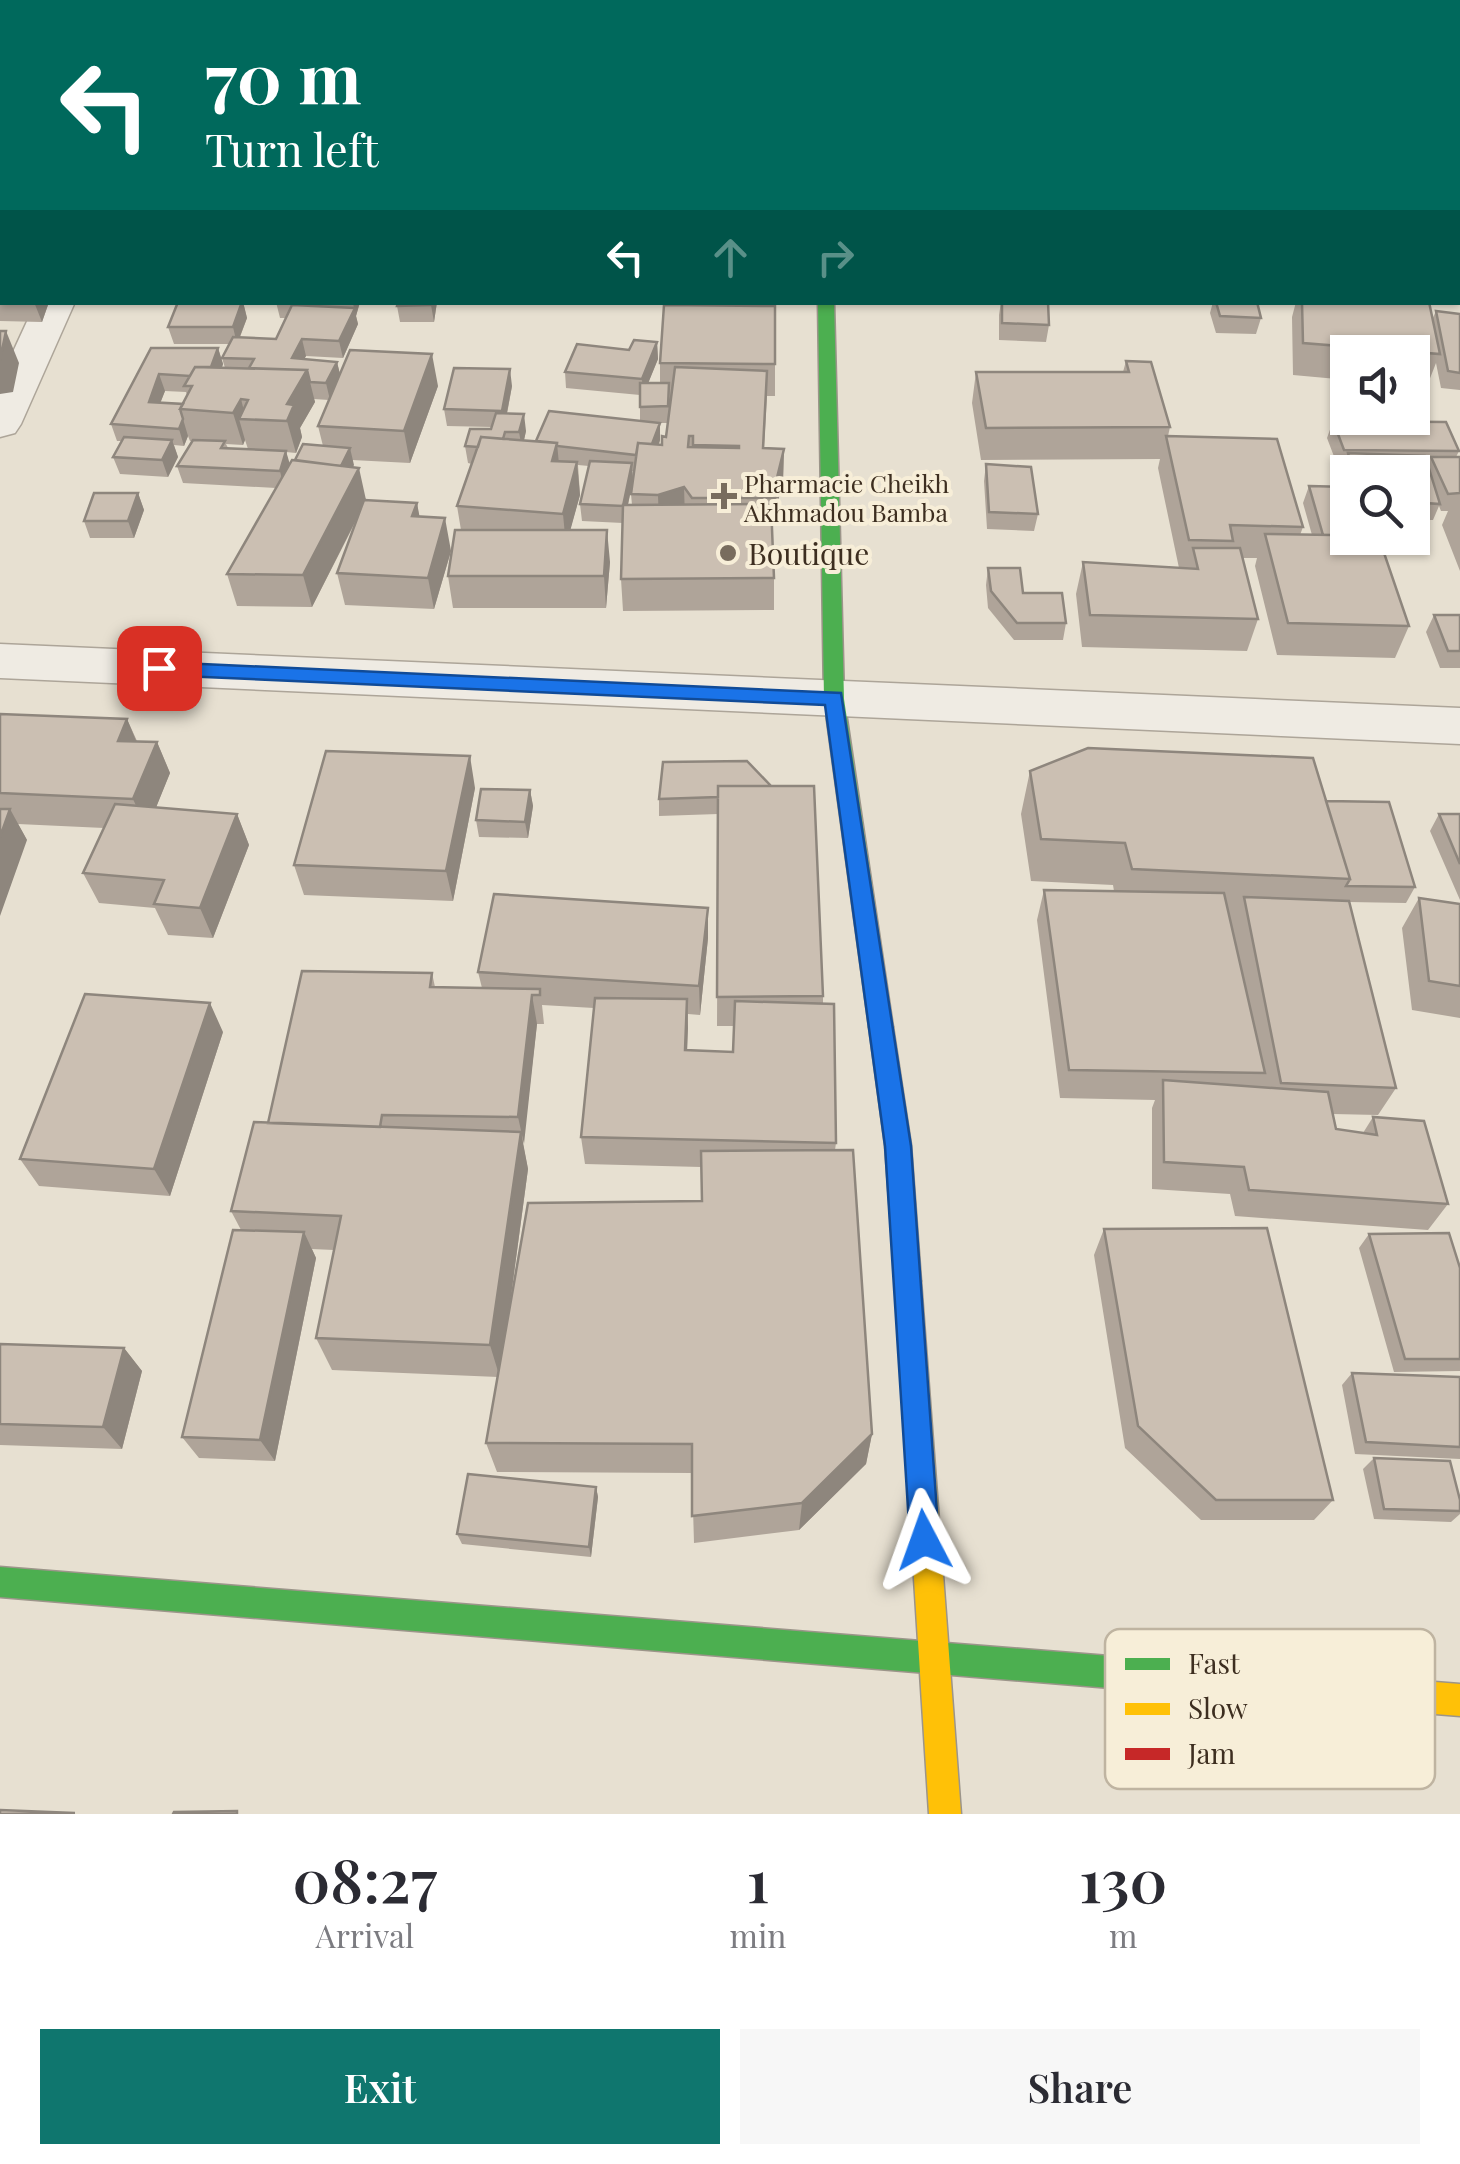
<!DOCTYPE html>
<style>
body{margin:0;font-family:"Playfair Display",serif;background:#f7f7f7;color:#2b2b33;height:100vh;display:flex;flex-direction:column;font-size:38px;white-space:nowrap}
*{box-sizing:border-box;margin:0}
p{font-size:32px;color:#7c7c81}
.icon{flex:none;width:55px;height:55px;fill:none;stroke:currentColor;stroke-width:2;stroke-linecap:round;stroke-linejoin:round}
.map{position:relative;height:1814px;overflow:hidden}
.panel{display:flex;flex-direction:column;background:#fff;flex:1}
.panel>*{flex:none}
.top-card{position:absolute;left:0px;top:0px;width:1460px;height:305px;box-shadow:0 2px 8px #0004;background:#00695c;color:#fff;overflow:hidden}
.tools{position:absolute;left:1330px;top:335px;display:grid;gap:20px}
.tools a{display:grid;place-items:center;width:100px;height:100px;border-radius:0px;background:#fff;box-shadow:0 2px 8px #0004;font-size:50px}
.pin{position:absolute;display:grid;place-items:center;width:85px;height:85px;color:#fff;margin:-42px;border-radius:20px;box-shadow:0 5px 15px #0006}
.me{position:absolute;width:110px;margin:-55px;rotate:356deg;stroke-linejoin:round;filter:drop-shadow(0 0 8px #0008)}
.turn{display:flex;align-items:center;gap:35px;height:210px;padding:0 40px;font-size:45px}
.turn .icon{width:130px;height:130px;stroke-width:2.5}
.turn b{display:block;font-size:70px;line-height:85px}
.lanes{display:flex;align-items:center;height:95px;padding:0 40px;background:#0003;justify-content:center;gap:50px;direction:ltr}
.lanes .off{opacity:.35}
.eta{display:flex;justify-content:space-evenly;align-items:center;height:170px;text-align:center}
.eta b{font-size:60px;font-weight:600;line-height:70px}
.button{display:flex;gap:20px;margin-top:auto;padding:20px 40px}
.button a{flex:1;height:115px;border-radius:0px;background:#0f766e;color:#fff;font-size:40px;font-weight:600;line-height:115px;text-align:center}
.button a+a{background:#f7f7f7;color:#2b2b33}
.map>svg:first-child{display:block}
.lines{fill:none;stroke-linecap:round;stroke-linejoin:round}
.street-casing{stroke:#ada599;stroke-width:3}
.fast-casing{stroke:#9c958a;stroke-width:3}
.slow-casing{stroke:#9c958a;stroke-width:3}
.jam-casing{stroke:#9c958a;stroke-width:3}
.street{fill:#efebe3;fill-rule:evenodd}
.fast{fill:#4caf50;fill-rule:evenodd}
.slow{fill:#ffc107;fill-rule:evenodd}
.jam{fill:#c62828;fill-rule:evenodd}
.wall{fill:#afa499;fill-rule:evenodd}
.shaded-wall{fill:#8e867d}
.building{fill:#cbbfb2;stroke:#8e867d;stroke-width:2.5;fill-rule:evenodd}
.route{fill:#1a73e8;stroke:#114b97;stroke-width:2.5}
.poi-dot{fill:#786c5e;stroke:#f7eed8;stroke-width:4}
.labels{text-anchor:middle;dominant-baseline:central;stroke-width:8;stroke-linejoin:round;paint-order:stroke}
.far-poi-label{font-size:25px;fill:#3d2e20;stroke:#f7eed8;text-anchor:start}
.poi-label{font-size:30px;fill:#3d2e20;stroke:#f7eed8;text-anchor:start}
.key{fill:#f7eed8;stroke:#bfb4a1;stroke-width:2.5}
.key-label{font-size:28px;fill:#3d2e20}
</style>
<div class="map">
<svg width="1460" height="1814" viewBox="0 0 1460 1814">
<rect width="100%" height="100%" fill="#e7e0d1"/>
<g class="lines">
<!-- street casing -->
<g class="street-casing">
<path id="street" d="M 0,20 L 2,20 L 2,38 L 0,38 Z
M 1458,24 L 1460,24 L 1460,42 L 1458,42 Z
M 1458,255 L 1460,255 L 1460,277 L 1458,277 Z
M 36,302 L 75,302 L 21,424 L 15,433 L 0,437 L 0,380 Z
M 0,644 L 1460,708 L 1460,744 L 0,678 Z"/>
</g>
<!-- fast casing -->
<g class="fast-casing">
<path id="fast" d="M 803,0 L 815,0 L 815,2 L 803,2 Z
M 818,302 L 834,302 L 844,699 L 893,1027 L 889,1034 L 881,1037 L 873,1034 L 869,1027 L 824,699 Z
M 0,1567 L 1184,1662 L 1195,1667 L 1200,1678 L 1195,1689 L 1184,1694 L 0,1597 Z"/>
</g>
<!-- slow casing -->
<g class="slow-casing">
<path id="slow" d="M 908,1269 L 917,1272 L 921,1281 L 961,1814 L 929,1814 L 895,1281 L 899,1272 Z
M 1184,1662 L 1460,1684 L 1460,1716 L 1184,1694 L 1173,1689 L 1168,1678 L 1173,1667 Z"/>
</g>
<!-- jam casing -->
<g class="jam-casing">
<path id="jam" d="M 881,1017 L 889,1020 L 893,1027 L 911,1145 L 921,1281 L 917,1290 L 908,1293 L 899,1290 L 895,1281 L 885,1145 L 869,1027 L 873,1020 Z"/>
</g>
<!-- street -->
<use href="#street" class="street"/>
<!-- fast -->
<use href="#fast" class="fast"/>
<!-- slow -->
<use href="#slow" class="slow"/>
<!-- jam -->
<use href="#jam" class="jam"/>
</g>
<!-- wall -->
<path class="wall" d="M 0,0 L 40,0 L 38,2 L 2,2 L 2,13 L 0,13 Z
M 302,0 L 383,0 L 382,2 L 303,2 Z
M 615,0 L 694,0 L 694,2 L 615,2 Z
M 931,0 L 985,0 L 985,2 L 931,2 Z
M 994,0 L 1153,0 L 1152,2 L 994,2 Z
M 1153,0 L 1332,0 L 1332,2 L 1154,2 Z
M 1357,0 L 1416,0 L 1415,2 L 1359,2 Z
M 0,34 L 2,34 L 2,101 L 0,101 Z
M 1458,64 L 1460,64 L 1460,104 L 1458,104 Z
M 0,149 L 2,149 L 2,302 L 49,302 L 42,322 L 0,321 Z
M 1458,154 L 1460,154 L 1460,222 L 1458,222 Z
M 243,302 L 247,318 L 240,337 L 276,339 L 286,318 L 280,318 L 276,302 L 360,302 L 356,316 L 358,324 L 343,358 L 306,356 L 304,359 L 337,362 L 340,375 L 438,386 L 410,463 L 352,460 L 353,467 L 366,500 L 417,503 L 419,517 L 451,551 L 434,609 L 345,605 L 337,573 L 357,519 L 312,607 L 237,606 L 227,574 L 276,488 L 183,483 L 177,466 L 192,441 L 190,441 L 188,436 L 184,446 L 174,445 L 178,457 L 168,477 L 120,474 L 113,457 L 122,441 L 117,441 L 111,424 L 151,348 L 218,348 L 223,364 L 222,368 L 225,368 L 222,358 L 229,344 L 174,344 L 168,327 ZM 165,391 L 186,392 L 187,395 L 183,404 L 160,403 ZM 314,399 L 329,400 L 318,426 L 323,446 L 289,464 L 286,452 L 296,453 L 302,437 L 300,428 L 315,402 ZM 245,440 L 248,449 L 228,448 L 226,444 L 243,445 Z
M 437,302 L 434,322 L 400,322 L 397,306 Z
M 1001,302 L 1049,325 L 1046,342 L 999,340 L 999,315 Z
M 1213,302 L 1257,302 L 1261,318 L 1256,334 L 1216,333 L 1210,313 Z
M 1296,302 L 1429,302 L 1432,320 L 1436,311 L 1460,314 L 1460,390 L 1441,388 L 1436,363 L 1427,386 L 1412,385 L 1412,352 L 1348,352 L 1348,380 L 1293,375 L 1292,317 Z
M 657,342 L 658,359 L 648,383 L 660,383 L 660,363 L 775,364 L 775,396 L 767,396 L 764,448 L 784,449 L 783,481 L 772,526 L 774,578 L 774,610 L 623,611 L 621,579 L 623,523 L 582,521 L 580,504 L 589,466 L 578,465 L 580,495 L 570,530 L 610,562 L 606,608 L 453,608 L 448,576 L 461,530 L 457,506 L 472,464 L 468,463 L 465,446 L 491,429 L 492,427 L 447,426 L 444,409 L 512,386 L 507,414 L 526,431 L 524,440 L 536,441 L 640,421 L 640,395 L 566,388 L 565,372 ZM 660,423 L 668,423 L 666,437 L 662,445 L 659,445 L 660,440 ZM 632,471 L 634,471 L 631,494 L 632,505 L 628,505 L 633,480 Z
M 1126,361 L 1170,427 L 1168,436 L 1303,527 L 1300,535 L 1312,535 L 1303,503 L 1309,486 L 1346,487 L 1342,470 L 1343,467 L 1338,467 L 1327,438 L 1333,421 L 1459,451 L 1456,457 L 1460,457 L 1460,571 L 1442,525 L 1448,511 L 1441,511 L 1439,506 L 1433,520 L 1412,520 L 1412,472 L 1348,472 L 1348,538 L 1374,546 L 1409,626 L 1395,658 L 1277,655 L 1255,566 L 1257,558 L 1243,558 L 1258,619 L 1247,651 L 1082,647 L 1076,594 L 1083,562 L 1179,568 L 1158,468 L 1160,459 L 981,460 L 972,403 L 976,372 L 1123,372 Z
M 986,464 L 1038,514 L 1034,531 L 987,529 L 984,481 Z
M 138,493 L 144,510 L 134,538 L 90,538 L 84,521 Z
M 988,568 L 1066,623 L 1063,640 L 1014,640 L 988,608 L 986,585 Z
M 1434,615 L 1460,615 L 1460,668 L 1440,668 L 1426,632 Z
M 0,714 L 127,719 L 137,741 L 157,742 L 170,773 L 156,807 L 237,814 L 249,845 L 213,938 L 168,935 L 155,908 L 99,903 L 83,873 L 104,828 L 18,824 L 27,840 L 0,837 Z
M 747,761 L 823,996 L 823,1004 L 836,1143 L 835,1150 L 872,1434 L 866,1464 L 799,1530 L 694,1543 L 692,1473 L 497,1472 L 486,1443 L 498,1377 L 332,1370 L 316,1338 L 334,1250 L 312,1249 L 316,1258 L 275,1461 L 199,1458 L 182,1437 L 241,1230 L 231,1211 L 268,1123 L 432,973 L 435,987 L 482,988 L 478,972 L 708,938 L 700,1015 L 688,1014 L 687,1050 L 733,1052 L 734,1026 L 717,1026 L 718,814 L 659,816 L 659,799 ZM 542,1005 L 594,1008 L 581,1137 L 585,1164 L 701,1167 L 702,1201 L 509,1311 L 528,1169 L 523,1144 L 537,1024 L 544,1024 Z
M 1030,771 L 1326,801 L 1415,887 L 1406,903 L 1349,902 L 1396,1088 L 1378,1115 L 1333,1114 L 1336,1129 L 1363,1133 L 1373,1117 L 1448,1204 L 1428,1230 L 1235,1216 L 1230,1194 L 1152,1189 L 1152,1108 L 1155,1100 L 1060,1098 L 1037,920 L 1044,890 L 1114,891 L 1113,885 L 1031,881 L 1021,814 Z
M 475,788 L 453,901 L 304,895 L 294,865 Z
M 530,790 L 533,806 L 528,838 L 479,837 L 476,820 Z
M 1439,814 L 1460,814 L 1460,900 L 1430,831 Z
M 1419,898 L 1460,904 L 1460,1018 L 1412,1010 L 1402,928 Z
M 223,1032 L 170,1196 L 39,1186 L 20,1159 Z
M 1104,1229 L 1333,1500 L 1314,1520 L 1201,1520 L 1125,1448 L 1094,1255 Z
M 1369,1234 L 1460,1268 L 1460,1371 L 1394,1372 L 1359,1248 Z
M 0,1344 L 124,1348 L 142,1371 L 122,1449 L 0,1445 Z
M 1352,1373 L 1460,1377 L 1460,1459 L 1355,1454 L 1342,1385 Z
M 1374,1458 L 1460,1500 L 1460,1514 L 1451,1522 L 1374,1519 L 1363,1469 Z
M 596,1487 L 598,1497 L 591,1557 L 462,1544 L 457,1534 Z"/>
<!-- shaded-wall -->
<path class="shaded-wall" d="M 22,0 L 40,0 L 38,2 L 22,2 Z
M 154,0 L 186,0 L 186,2 L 154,2 Z
M 34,302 L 49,302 L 42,322 Z
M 243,302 L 247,318 L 237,344 L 233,327 Z
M 353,302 L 360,302 L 356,316 L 358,324 L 343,358 L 339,341 L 354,309 Z
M 432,302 L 437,302 L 434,322 L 431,305 Z
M 6,331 L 19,363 L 13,392 L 0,394 L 0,360 Z
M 302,339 L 306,356 L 296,375 L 292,358 Z
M 657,342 L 658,359 L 643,396 L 642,379 Z
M 218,348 L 223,364 L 212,393 L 207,376 Z
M 432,354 L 438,386 L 410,463 L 404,431 Z
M 337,362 L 341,378 L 330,400 L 326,383 Z
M 510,369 L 512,386 L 504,428 L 502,411 Z
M 307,370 L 315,402 L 300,428 L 302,437 L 296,453 L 287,421 L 287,404 Z
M 159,374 L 165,391 L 154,419 L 149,402 Z
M 241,399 L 246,419 L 239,419 L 245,440 L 243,445 L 233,413 Z
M 524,414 L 526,431 L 522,449 L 519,432 Z
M 183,419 L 188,436 L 184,446 L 179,429 Z
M 660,423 L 660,440 L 649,473 L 648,456 Z
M 172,440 L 178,457 L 168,477 L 162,460 Z
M 557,443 L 560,475 L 552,461 Z
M 350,448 L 354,465 L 345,484 L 341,467 Z
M 784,449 L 783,481 L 771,530 L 772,498 Z
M 286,451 L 291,468 L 284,488 L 280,471 Z
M 577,462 L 580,495 L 566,546 L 563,514 Z
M 632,463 L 633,480 L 624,523 L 623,506 Z
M 359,468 L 366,500 L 312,607 L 303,575 Z
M 684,487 L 685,519 L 659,527 L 658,495 Z
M 138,493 L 144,510 L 134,538 L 128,521 Z
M 417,503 L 423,535 L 412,516 Z
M 445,518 L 451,551 L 434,609 L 428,578 Z
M 607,530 L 610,562 L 606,608 L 604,576 Z
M 127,719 L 140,750 L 118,741 Z
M 157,742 L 170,773 L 147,830 L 133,799 Z
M 470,756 L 475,788 L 453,901 L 446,871 Z
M 530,790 L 533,806 L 528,838 L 525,822 Z
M 10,809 L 27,840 L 0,916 L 0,837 Z
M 237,814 L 249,845 L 213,938 L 200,908 Z
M 708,908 L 708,938 L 700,1015 L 699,986 Z
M 532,995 L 537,1024 L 524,1144 L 518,1117 Z
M 687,999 L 688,1028 L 686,1078 L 685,1050 Z
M 210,1003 L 223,1032 L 170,1196 L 154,1169 Z
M 521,1132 L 528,1169 L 500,1378 L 490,1345 Z
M 304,1232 L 316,1258 L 275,1461 L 260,1440 Z
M 124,1348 L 142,1371 L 122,1449 L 103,1427 Z
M 872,1434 L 866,1464 L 799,1530 L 802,1503 Z
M 596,1487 L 598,1497 L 591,1557 L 589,1547 Z"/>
<!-- building -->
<path class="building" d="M 51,0 L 112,0 L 111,2 L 50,2 Z
M 1164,0 L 1231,0 L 1165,1 Z
M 0,34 L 2,34 L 2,72 L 0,72 Z
M 0,169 L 2,169 L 2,223 L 0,223 Z
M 1458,186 L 1460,186 L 1460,206 L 1458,206 Z
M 0,239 L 2,239 L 2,290 L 0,290 Z
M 178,302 L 242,302 L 233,327 L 168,327 Z
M 398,302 L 432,302 L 431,305 L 397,306 Z
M 1002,302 L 1048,302 L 1049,325 L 1002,323 Z
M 1216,302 L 1257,302 L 1261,318 L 1220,316 Z
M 1302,302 L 1429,302 L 1440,354 L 1303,343 Z
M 292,305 L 355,308 L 339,341 L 302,339 L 292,358 L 337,362 L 326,383 L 310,382 L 307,370 L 249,368 L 254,359 L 222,358 L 233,337 L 276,339 Z
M 664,305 L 775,306 L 775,364 L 660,363 Z
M 1436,311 L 1460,314 L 1460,373 L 1448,371 Z
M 0,331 L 6,331 L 0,360 Z
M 634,340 L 657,342 L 642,379 L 565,372 L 577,344 L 629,350 Z
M 151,348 L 218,348 L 211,367 L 195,367 L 190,376 L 159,374 L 149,402 L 183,404 L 180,409 L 183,419 L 179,429 L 111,424 Z
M 350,350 L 432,354 L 404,431 L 318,426 Z
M 1126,361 L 1151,362 L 1170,427 L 986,428 L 976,372 L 1129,372 Z
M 195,367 L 307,370 L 287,404 L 294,405 L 287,421 L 239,419 L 248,400 L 241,399 L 233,413 L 180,409 L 192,386 L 184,386 Z
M 675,367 L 767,371 L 763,448 L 784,449 L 772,498 L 692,498 L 684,487 L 658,495 L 631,494 L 638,443 L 662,445 L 662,436 L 666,437 ZM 689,436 L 693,436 L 693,445 L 739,446 L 739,448 L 688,447 Z
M 454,368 L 510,369 L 502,411 L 444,409 Z
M 640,383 L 669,383 L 668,406 L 640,407 Z
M 549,411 L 660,423 L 652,444 L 638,443 L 636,455 L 557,446 L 557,443 L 536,441 Z
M 496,413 L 524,414 L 519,432 L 505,432 L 503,439 L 481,437 L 478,447 L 465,446 L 470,429 L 491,429 Z
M 1333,421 L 1446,422 L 1459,451 L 1344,450 Z
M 1166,436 L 1277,439 L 1303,527 L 1230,525 L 1233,541 L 1189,540 Z
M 124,437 L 172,440 L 162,460 L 113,457 Z
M 481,437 L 557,443 L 552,461 L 577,462 L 563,514 L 457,506 Z
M 193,440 L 225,441 L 221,448 L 286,451 L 280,471 L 177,466 Z
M 303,444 L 350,448 L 341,466 L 295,460 Z
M 1348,453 L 1425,456 L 1440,504 L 1412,502 L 1412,472 L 1353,472 Z
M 1431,457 L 1460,457 L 1460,493 L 1448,494 Z
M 292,460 L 359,468 L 303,575 L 227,574 Z
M 590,461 L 632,463 L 623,506 L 580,504 Z
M 986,464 L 1031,467 L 1038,514 L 989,512 Z
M 1309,486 L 1348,487 L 1348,538 L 1371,538 L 1374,546 L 1335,545 L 1332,535 L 1323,535 Z
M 94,493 L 138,493 L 128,521 L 84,521 Z
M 364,500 L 417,503 L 412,516 L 445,518 L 428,578 L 337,573 Z
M 771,504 L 774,578 L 621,579 L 623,505 Z
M 455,530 L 607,530 L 604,576 L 448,576 Z
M 1265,534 L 1332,535 L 1335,545 L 1382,547 L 1409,626 L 1288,623 Z
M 1193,548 L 1240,548 L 1258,619 L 1090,615 L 1083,562 L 1198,569 Z
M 988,568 L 1020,568 L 1023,593 L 1062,593 L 1066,623 L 1017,623 L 991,591 Z
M 1434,615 L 1460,615 L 1460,651 L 1448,651 Z
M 0,714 L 127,719 L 118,741 L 157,742 L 133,799 L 0,793 Z
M 1088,748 L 1313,758 L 1350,879 L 1132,869 L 1125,843 L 1041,839 L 1030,771 Z
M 326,751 L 470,756 L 446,871 L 294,865 Z
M 747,761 L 771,786 L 718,786 L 718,797 L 659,799 L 663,762 Z
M 718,786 L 814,786 L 823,996 L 717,997 Z
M 481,789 L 530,790 L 525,822 L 476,820 Z
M 1326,801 L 1389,802 L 1415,887 L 1346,886 L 1350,879 Z
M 115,804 L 237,814 L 200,908 L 154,904 L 164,880 L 83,873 Z
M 0,809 L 10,809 L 0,837 Z
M 1439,814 L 1460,814 L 1460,864 Z
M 1044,890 L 1224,893 L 1265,1073 L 1069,1070 Z
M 494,894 L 708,908 L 699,986 L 478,972 Z
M 1244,897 L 1349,901 L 1396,1088 L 1281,1083 Z
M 1419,898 L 1460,904 L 1460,986 L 1429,981 Z
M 302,971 L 432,973 L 430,987 L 540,989 L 540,995 L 532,995 L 518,1117 L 382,1115 L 380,1127 L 268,1123 Z
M 85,994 L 210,1003 L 154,1169 L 20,1159 Z
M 595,998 L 687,999 L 685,1050 L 733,1052 L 735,1001 L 834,1004 L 836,1143 L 581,1137 Z
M 1163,1080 L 1328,1092 L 1336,1129 L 1377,1135 L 1373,1117 L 1424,1121 L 1448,1204 L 1249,1190 L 1244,1167 L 1164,1162 Z
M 254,1122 L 521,1132 L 490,1345 L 316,1338 L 341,1216 L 231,1211 Z
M 853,1150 L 872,1434 L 802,1503 L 692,1516 L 692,1444 L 486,1443 L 528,1203 L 702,1201 L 701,1151 Z
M 1267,1228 L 1333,1500 L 1216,1500 L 1138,1426 L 1104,1229 Z
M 233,1230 L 304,1232 L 260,1440 L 182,1437 Z
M 1449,1233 L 1460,1268 L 1460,1359 L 1405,1359 L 1369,1234 Z
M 0,1344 L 124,1348 L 103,1427 L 0,1424 Z
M 1352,1373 L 1460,1377 L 1460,1447 L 1366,1442 Z
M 1374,1458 L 1450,1461 L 1460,1500 L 1460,1511 L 1384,1509 Z
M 468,1474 L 596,1487 L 589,1547 L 457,1534 Z
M 0,1810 L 75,1813 L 0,1814 Z
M 237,1811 L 237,1814 L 173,1814 L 174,1812 Z"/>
<!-- route -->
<path class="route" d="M 159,662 L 841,693 L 911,1146 L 939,1540 L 935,1550 L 924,1555 L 914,1550 L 910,1540 L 885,1146 L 825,705 L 159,675 L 149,668 Z"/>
<!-- markers -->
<g class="poi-dot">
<path d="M719 481h10v10h10v10h-10v10h-10v-10h-10v-10h10z"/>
<circle cx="728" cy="553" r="10"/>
</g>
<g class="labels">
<!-- far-poi labels -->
<g class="far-poi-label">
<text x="744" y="482">Pharmacie Cheikh<tspan x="744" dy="29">Akhmadou Bamba</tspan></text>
</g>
<!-- poi labels -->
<g class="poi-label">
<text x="748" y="553">Boutique</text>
</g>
</g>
<!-- legend -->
<rect x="1105" y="1629" width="330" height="160" rx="15" class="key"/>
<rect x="1125" y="1658" width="45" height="12" fill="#4caf50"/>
<rect x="1125" y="1703" width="45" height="12" fill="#ffc107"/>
<rect x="1125" y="1748" width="45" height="12" fill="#c62828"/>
<g class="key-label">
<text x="1188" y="1674">Fast</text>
<text x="1188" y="1719">Slow</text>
<text x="1188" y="1764">Jam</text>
</g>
</svg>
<div class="tools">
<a><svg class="icon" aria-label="sound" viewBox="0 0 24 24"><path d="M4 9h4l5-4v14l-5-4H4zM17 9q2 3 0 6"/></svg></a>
<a><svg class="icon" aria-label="search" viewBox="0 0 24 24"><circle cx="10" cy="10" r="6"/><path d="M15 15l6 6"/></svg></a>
</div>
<div class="pin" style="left:159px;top:668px;background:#d93025"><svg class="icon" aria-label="arrive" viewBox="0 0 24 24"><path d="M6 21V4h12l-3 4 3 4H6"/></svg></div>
<svg class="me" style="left:924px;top:1540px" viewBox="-20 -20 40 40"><path d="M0-17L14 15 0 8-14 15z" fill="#1a73e8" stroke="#fff" stroke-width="4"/></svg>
<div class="top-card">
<div class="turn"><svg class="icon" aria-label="left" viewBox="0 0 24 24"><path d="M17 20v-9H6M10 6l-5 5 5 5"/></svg><div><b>70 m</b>Turn left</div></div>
<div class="lanes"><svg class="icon" aria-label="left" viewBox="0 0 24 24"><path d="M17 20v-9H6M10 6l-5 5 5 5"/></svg><svg class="icon off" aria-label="ahead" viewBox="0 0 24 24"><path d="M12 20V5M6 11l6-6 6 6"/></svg><svg class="icon off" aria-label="right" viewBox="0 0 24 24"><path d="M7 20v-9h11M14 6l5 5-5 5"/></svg></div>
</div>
</div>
<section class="panel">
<div class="eta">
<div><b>08:27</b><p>Arrival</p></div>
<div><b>1</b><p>min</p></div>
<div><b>130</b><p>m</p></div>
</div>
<div class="button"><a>Exit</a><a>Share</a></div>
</section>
